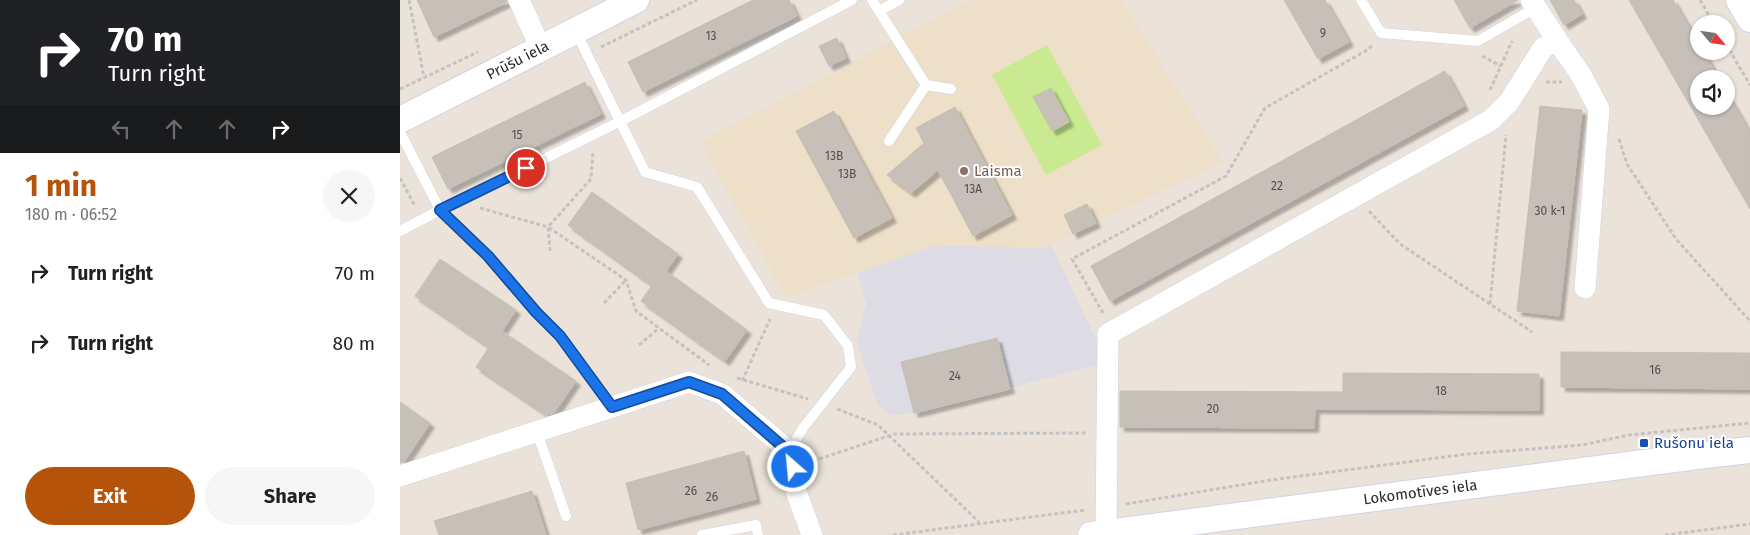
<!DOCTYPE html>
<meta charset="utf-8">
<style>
body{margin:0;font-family:"Fira Sans",sans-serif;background:#f6f6f6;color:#202124;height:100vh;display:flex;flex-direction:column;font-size:19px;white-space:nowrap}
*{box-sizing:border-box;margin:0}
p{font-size:16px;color:#757577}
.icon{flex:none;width:28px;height:28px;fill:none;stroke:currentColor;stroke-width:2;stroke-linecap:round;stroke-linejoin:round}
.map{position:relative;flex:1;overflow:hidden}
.panel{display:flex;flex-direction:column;background:#fff;width:400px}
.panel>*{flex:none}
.guide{background:#202124;color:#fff;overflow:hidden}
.needle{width:32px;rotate:119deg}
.buttons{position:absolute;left:1290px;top:15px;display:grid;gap:10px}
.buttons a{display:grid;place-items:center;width:45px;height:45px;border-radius:50%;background:#fff;box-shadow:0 1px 4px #0004;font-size:25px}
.pin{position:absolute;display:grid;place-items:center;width:42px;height:42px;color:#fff;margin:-21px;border:2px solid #fff;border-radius:50%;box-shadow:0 1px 5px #0007}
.me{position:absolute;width:55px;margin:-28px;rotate:333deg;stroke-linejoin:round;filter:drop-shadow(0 0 4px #0008)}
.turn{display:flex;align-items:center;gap:18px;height:105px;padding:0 25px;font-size:22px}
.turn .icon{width:65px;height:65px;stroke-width:2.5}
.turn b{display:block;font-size:35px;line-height:42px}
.lanes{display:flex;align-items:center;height:48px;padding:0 25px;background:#0003;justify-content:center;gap:25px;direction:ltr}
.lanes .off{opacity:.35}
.round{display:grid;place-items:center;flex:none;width:52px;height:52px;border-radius:26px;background:#f6f6f6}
.summary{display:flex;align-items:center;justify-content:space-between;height:85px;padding:0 25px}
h1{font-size:30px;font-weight:700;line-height:38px;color:#b45309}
.button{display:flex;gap:10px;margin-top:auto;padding:10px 25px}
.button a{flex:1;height:58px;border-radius:30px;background:#b45309;color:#fff;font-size:20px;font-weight:700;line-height:58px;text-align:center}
.button a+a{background:#f6f6f6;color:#202124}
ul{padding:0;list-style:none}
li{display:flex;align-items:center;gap:15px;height:70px;padding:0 25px}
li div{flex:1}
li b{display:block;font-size:19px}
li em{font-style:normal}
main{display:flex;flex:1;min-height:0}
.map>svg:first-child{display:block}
.industrial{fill:#dddbe3}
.education{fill:#eddfc8}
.pitch{fill:#c9ea90}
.building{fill:#c6c0b9;stroke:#c6bfb4;filter:url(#shadow)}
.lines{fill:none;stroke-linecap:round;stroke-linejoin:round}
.service-casing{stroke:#cfd3e2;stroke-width:11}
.minor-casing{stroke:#cfd3e2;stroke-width:22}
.tertiary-casing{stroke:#cfd3e2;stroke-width:28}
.path{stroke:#c3c3c3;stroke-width:3;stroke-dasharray:4 2.5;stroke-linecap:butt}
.service{stroke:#fff;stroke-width:10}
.minor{stroke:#fff;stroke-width:21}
.tertiary{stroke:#fff;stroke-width:26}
.route-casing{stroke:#114b97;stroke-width:12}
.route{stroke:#1a73e8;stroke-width:9}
.education-dot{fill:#8d6e63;stroke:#fff;stroke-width:2}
.transit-dot{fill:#1a4fb4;stroke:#fff;stroke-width:2}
.labels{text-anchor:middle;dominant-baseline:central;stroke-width:4;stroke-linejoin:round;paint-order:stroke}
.number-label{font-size:12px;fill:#504e4c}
.street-label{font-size:15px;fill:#282828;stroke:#fff}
.education-label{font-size:15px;fill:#785e54;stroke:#fff;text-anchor:start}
.transit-label{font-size:15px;fill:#164399;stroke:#fff;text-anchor:start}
</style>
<main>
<section class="panel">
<div class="guide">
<div class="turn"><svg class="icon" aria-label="right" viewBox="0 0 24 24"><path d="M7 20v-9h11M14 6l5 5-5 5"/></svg><div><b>70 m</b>Turn right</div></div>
<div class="lanes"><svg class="icon off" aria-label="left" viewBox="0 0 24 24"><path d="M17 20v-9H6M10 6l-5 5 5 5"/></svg><svg class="icon off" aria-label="ahead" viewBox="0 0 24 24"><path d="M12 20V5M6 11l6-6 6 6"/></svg><svg class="icon off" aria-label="ahead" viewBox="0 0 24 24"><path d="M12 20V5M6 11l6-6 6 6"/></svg><svg class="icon" aria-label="right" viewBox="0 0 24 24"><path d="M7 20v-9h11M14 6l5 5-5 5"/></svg></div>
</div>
<div class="summary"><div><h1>1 min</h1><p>180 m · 06:52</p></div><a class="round"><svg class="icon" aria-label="close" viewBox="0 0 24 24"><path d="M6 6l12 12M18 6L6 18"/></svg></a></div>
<ul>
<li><svg class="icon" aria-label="right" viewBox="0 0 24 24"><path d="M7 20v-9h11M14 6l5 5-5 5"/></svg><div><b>Turn right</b></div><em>70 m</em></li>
<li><svg class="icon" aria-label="right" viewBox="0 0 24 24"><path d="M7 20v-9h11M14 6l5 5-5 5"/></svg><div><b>Turn right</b></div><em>80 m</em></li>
</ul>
<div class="button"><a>Exit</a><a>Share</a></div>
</section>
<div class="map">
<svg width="1350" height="535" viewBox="0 0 1350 535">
<defs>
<filter id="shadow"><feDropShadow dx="4.5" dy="4.5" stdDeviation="1" flood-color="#0004"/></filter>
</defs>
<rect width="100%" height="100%" fill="#ebe3da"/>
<!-- industrial -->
<path class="industrial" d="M 651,244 L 697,342 L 701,364 L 514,413 L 492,415 L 478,406 L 456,341 L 466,304 L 457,273 L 535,245 L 643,248 Z"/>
<!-- education -->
<path class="education" d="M 570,0 L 721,0 L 823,162 L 643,248 L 535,245 L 387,298 L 300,142 Z"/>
<!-- pitch -->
<path class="pitch" d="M 647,45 L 702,145 L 646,175 L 592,75 Z"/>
<!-- building -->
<path class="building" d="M 17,0 L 107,0 L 107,2 L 34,37 Z
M 353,0 L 389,0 L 397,16 L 243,92 L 228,62 Z
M 884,0 L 925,0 L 949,42 L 918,59 Z
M 1054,0 L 1118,0 L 1070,28 Z
M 1150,0 L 1174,0 L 1182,14 L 1164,25 Z
M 1229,0 L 1273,0 L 1299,44 L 1299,51 L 1303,51 L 1319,79 L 1299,79 L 1299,106 L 1326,106 L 1326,92 L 1350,133 L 1350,209 Z
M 437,38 L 446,58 L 429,66 L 419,46 Z
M 1045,71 L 1064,106 L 710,301 L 691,266 Z
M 185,82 L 201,114 L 48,189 L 32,157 Z
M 651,88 L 669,122 L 652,131 L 633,97 Z
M 1140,106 L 1182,110 L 1159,316 L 1117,311 Z
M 555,107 L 612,215 L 573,236 L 538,170 L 511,193 L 487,175 L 524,143 L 516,128 Z
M 434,111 L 492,218 L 454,238 L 396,131 Z
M 192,192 L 278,254 L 266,271 L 347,330 L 325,361 L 241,301 L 252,285 L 168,225 Z
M 687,204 L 696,223 L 673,234 L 664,215 Z
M 40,259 L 116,310 L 102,331 L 176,381 L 154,413 L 147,415 L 76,367 L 89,347 L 15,296 Z
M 597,338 L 610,389 L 514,413 L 501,362 Z
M 1161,352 L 1350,353 L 1350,389 L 1161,387 Z
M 943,373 L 1139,374 L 1139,410 L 915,409 L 914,428 L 720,427 L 720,391 L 943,392 Z
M 0,402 L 30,423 L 4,462 L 0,463 Z
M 344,451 L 356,499 L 238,530 L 226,483 Z
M 132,491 L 146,535 L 39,535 L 34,521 Z"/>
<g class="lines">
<!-- service casing -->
<g class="service-casing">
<path id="service" d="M 472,0 L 479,11 L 499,0
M 961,0 L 981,33 L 1078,41 L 1135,8
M 479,11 L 526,85 L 551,89
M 176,32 L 245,172 L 297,187 L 369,303 L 424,315 L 448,346 L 451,367 L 403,428 L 389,451
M 0,132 L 40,210 L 221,121 L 452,0
M 489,141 L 526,85
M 0,231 L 40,210 L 88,255 L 137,312 L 160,336 L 212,407
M 137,432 L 166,516
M 302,535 L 356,525 L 358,535"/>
</g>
<!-- minor casing -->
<g class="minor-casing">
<path id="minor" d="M 119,0 L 141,49
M 1157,40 L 1181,75 L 1199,109 L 1185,288
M 0,476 L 289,382 L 322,394 L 389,451 L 397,494 L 412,535
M 706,533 L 708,334 L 1091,120 L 1109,102 L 1143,48 L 1157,40 L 1131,0"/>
</g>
<!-- tertiary casing -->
<g class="tertiary-casing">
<g id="tertiary">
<path d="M 1339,0 L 1350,19"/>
<path id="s1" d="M 0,120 L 236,0"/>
<path id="s2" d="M 691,535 L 1305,455 L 1350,450"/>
</g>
</g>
<!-- path -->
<path class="path" d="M 9,0 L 24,77
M 1300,0 L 1314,24
M 1326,44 L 1350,85
M 201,47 L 297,0
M 1082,56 L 1101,66
M 1146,82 L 1162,82
M 0,89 L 78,52
M 1090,90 L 1112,41
M 1219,139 L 1227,164 L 1276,239 L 1350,321
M 0,178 L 15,206
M 80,208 L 148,227 L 226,280 L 236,311 L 309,365
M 969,211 L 1000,244 L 1132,332
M 150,251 L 148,227 L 191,179 L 193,152
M 204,303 L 226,280
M 1090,304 L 1106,135
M 703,313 L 672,259 L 826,176 L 865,108 L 969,49 L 973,44
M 239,345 L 259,328
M 337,378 L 408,399
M 343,381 L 343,379 L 370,319
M 437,409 L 478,425 L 579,522
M 413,461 L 494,434 L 687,433
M 726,504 L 871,480 L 1067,454 L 1182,445 L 1229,435 L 1350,423
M 493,535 L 685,510
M 1265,535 L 1350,524"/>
<!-- service -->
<use href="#service" class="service"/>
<!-- minor -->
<use href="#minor" class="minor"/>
<!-- tertiary -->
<use href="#tertiary" class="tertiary"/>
</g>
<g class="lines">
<!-- route casing -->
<g class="route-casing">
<path id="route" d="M 126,168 L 40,210 L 88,256 L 136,312 L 160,336 L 212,407 L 289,382 L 322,394 L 389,452 L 393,467"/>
</g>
<!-- route -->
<use href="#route" class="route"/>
</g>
<!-- markers -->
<circle class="education-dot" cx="564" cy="171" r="5"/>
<rect class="transit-dot" x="1239" y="438" width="10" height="10" rx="2.5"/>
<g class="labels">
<!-- number labels -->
<g class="number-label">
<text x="923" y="33">9</text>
<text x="311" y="36">13</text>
<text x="117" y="135">15</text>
<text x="434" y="156">13B</text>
<text x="447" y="174">13B</text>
<text x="877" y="186">22</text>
<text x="573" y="189">13A</text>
<text x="1150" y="211">30 k-1</text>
<text x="1255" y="370">16</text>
<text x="555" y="376">24</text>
<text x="1041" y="391">18</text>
<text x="813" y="409">20</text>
<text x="291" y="491">26</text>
<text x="312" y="497">26</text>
</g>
<!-- street labels -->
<g class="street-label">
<text stroke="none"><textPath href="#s1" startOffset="132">Prūšu iela</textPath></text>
<text stroke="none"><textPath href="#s2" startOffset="332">Lokomotīves iela</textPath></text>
</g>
<!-- education labels -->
<g class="education-label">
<text x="574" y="171">Laisma</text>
</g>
<!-- transit labels -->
<g class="transit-label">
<text x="1254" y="443">Rušonu iela</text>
</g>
</g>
</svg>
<div class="buttons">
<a><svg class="needle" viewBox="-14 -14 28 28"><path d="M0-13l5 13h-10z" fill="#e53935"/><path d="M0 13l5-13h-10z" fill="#757577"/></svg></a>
<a><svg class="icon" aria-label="sound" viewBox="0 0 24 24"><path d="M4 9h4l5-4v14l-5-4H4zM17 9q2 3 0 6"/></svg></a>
</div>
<div class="pin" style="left:126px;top:168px;background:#d93025"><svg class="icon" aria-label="arrive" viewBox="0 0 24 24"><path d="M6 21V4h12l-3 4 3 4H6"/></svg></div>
<svg class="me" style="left:393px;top:467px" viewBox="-20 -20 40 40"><circle r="17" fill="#1a73e8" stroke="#fff" stroke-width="3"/><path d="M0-11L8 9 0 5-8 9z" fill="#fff"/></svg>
</div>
</main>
